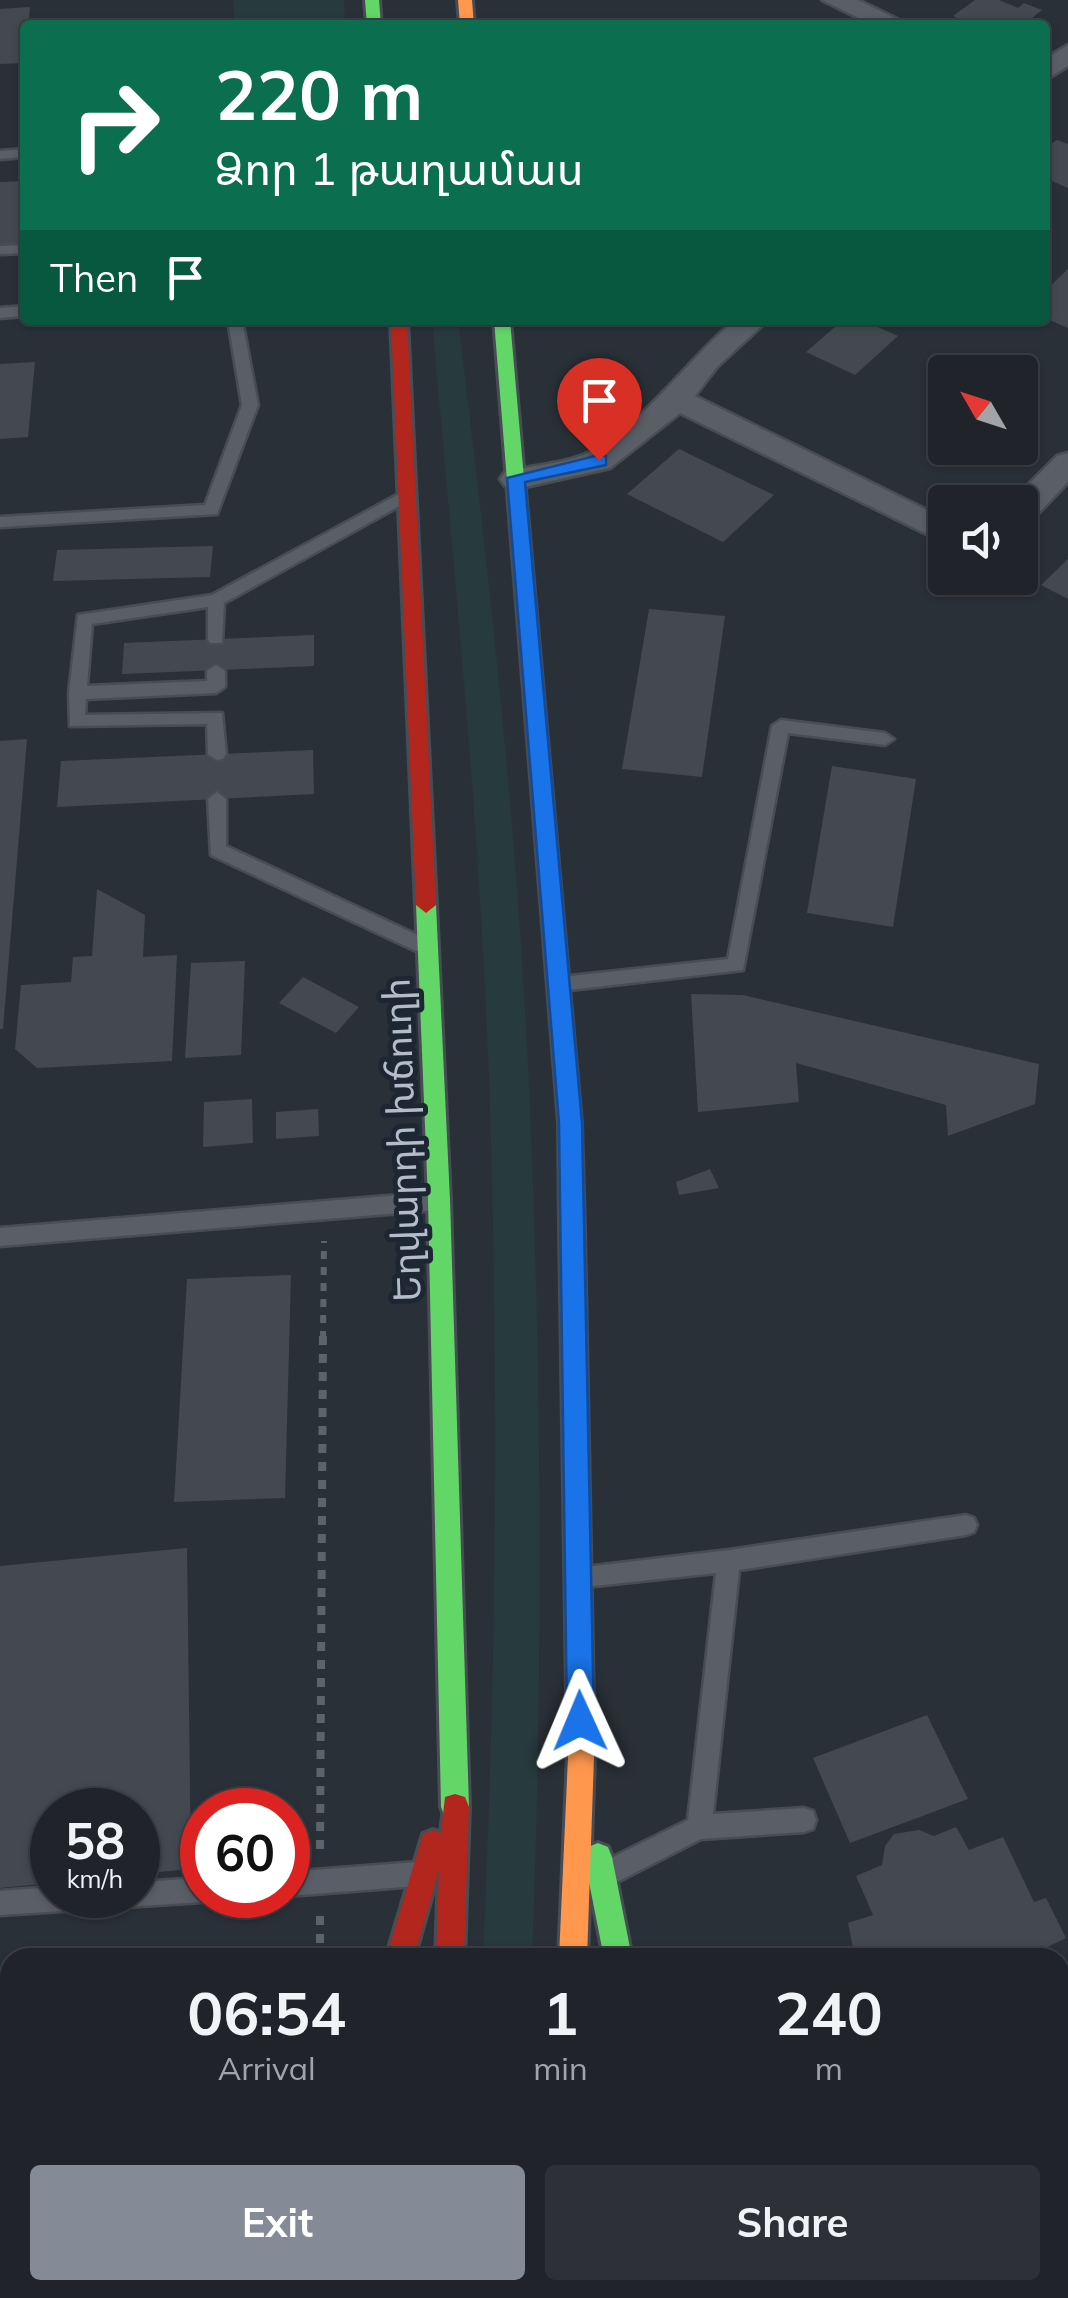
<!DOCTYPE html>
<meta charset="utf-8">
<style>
body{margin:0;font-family:Mulish,"Noto Sans Armenian",sans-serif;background:#2d3036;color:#f1f3f6;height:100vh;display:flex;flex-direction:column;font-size:38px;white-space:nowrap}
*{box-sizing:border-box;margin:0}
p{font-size:32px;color:#a2a4a8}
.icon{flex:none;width:55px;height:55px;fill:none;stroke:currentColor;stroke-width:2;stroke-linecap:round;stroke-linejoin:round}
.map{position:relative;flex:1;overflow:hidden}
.drawer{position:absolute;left:0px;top:1948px;width:1070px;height:352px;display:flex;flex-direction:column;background:#20242a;border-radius:30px 30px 0 0;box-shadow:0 2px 8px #0004,0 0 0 2px #3d4147}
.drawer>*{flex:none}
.banner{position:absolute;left:20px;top:20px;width:1030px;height:305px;border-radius:10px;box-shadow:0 2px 8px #0004,0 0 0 2px #3d4147;background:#0b6e4f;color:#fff;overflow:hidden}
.needle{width:65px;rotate:309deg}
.fabs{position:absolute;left:928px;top:355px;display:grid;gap:20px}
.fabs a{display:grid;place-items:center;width:110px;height:110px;border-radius:10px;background:#20242a;box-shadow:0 2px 8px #0004,0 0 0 2px #3d4147;font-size:50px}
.speed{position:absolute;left:30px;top:1788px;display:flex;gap:20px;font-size:50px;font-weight:700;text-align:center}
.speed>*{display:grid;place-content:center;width:130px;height:130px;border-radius:50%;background:#20242a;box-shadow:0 2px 8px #0004,0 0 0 2px #3d4147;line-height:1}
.speed small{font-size:25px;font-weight:400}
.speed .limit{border:15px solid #d22;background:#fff;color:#111}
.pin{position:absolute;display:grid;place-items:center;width:85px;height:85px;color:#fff;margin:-102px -42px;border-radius:50% 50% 50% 0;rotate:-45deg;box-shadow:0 0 10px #0007}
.pin .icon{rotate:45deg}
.me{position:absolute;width:110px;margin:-55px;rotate:359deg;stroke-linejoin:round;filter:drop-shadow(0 0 8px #0008)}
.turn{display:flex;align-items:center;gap:35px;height:210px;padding:0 30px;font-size:45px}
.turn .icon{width:130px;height:130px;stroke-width:2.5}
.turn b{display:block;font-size:70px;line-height:85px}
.then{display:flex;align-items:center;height:95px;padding:0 30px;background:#0003;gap:20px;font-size:38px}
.eta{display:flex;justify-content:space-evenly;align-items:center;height:170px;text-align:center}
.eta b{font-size:60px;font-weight:700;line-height:70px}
.action{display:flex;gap:20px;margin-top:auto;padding:20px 30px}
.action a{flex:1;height:115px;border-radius:10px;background:#848b96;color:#fff;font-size:40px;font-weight:700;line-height:115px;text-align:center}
.action a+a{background:#2d3036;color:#f1f3f6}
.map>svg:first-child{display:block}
.green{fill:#273a3e}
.building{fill:#444950}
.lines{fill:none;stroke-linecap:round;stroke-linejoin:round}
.lane-casing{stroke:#484c53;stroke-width:5}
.street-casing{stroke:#484c53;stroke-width:5}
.fast-casing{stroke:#484c55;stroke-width:6}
.slow-casing{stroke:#484c55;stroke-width:6}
.jam-casing{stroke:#484c55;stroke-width:6}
.path-far1{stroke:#5d636a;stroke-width:6;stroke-dasharray:8 8;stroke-linecap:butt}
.path{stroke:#5d636a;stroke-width:8;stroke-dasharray:9 9;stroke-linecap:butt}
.lane{fill:#5a5e66;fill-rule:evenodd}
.street{fill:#5a5e66;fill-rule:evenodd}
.fast{fill:#63d668;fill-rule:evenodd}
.slow{fill:#ff974d;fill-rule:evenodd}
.jam{fill:#b3261e;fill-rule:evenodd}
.route{fill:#1a73e8;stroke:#114b97;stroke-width:2.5}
.labels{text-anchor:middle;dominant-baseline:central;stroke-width:10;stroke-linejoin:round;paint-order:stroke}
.street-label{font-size:38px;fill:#b4bcc9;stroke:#1d2633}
</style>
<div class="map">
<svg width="1068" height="2298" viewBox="0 0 1068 2298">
<rect width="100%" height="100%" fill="#2a3038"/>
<!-- green -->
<path class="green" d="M 233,0 L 344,0 L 345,25 L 234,25 Z
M 432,320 L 458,320 C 490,581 519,845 530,1108 C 542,1391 543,1675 532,1957 L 483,1957 C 496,1675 499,1391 490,1109 C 482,845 455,583 432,320 Z"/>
<!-- building -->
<path class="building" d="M 975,0 L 999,0 L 1018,8 L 1024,3 L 1042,10 L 1023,25 L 974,25 L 953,16 Z
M 30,7 L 25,63 L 0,64 L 0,9 Z
M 1057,140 L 1068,144 L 1068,188 L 1045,178 L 1045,148 Z
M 25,181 L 25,245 L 0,246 L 0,182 Z
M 1068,269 L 1068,328 L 1045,318 L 1045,291 Z
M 843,320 L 862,320 L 898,336 L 855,375 L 806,352 Z
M 35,362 L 28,437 L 0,439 L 0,364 Z
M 679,449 L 774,495 L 723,542 L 627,494 Z
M 213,546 L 210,577 L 53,581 L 57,550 Z
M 1068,559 L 1068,599 L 1041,585 Z
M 649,609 L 725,616 L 702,777 L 622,769 Z
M 314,635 L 314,666 L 122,674 L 124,643 Z
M 27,739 L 3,1029 L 0,1029 L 0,741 Z
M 313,750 L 314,794 L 57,807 L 61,761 Z
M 832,766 L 916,779 L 893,927 L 807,913 Z
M 97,889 L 145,915 L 143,957 L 177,955 L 172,1061 L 37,1068 L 15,1049 L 21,985 L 71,982 L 73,957 L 92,956 Z
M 245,961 L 241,1055 L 185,1058 L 191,963 Z
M 303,977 L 359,1007 L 336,1033 L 279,1003 Z
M 691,994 L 743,995 L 1039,1064 L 1035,1104 L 948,1136 L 946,1105 L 796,1063 L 799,1102 L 698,1112 Z
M 252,1099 L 253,1143 L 203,1147 L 204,1102 Z
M 318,1109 L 319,1136 L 276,1139 L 276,1112 Z
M 710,1169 L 719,1188 L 679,1195 L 676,1182 Z
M 291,1275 L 285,1498 L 174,1502 L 187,1279 Z
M 187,1548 L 191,1869 L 138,1874 L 138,1810 L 52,1810 L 52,1883 L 0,1888 L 0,1566 Z
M 927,1715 L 968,1799 L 850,1843 L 813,1758 Z
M 956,1827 L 969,1850 L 1003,1837 L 1034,1902 L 1046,1898 L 1066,1938 L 1033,1954 L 1035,1958 L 855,1958 L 848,1923 L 873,1915 L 856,1876 L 882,1865 L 885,1846 L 894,1834 L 919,1830 L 934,1836 Z"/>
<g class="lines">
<!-- lane casing -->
<g class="lane-casing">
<path id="lane" d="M 25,149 L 25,157 L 0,159 L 0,151 Z
M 25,245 L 25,253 L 0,254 L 0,246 Z
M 25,306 L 25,316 L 0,318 L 0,308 Z
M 228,320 L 242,320 L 258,405 L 217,514 L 0,527 L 0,517 L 205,505 L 242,405 Z
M 408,489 L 414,490 L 414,498 L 224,603 L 222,643 L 210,643 L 208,639 L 208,607 L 92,624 L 87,686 L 207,681 L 207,671 L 216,665 L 225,671 L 225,687 L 216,693 L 86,699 L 85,715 L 222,713 L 226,754 L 223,759 L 217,760 L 208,754 L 207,724 L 70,726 L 69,693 L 78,615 L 212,595 Z
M 781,720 L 885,733 L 894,739 L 885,745 L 788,733 L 743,970 L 561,991 L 554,989 L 552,984 L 554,979 L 561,977 L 728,959 L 772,726 Z
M 217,792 L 226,799 L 226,846 L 430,941 L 432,946 L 430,951 L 416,951 L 211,855 L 208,799 Z
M 437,1192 L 444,1195 L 447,1201 L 444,1207 L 437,1210 L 0,1246 L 0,1228 Z
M 966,1515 L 974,1518 L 977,1525 L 974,1532 L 966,1535 L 739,1570 L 713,1814 L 804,1808 L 813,1811 L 816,1820 L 813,1829 L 804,1832 L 701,1839 L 617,1882 L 608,1885 L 599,1882 L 596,1873 L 599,1864 L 688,1820 L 716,1573 L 585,1587 L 577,1584 L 574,1576 L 577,1568 L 729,1550 Z
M 417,1862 L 426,1865 L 429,1874 L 426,1883 L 417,1886 L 288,1896 L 285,1895 L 288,1895 L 288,1872 Z
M 202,1878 L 202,1895 L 212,1895 L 202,1902 L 0,1915 L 0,1891 L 52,1887 L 52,1895 L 138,1895 L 138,1882 Z
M 856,2290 L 885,2290 L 889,2298 L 860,2298 Z"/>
</g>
<!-- street casing -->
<g class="street-casing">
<path id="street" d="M 822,0 L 858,0 L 909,25 L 873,25 Z
M 1068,45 L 1068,66 L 1045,80 L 1045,59 Z
M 735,320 L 768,320 L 717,367 L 695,396 L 945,519 L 945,543 L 680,413 L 610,468 L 516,489 L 505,486 L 500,479 L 505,472 C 531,465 566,464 590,452 C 642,426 689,358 735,320 Z
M 1068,453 L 1068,482 L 1031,521 L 1020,524 L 1020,502 L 1011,502 L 1057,456 Z"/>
</g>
<!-- fast casing -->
<g class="fast-casing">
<path id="fast" d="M 365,0 L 379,0 L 381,25 L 367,25 Z
M 494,320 L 510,320 L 581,1123 L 584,1229 L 580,1236 L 572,1239 L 564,1236 L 560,1229 L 559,1123 Z
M 426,897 L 436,905 L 450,1200 L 469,1807 L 465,1817 L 455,1820 L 445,1817 L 441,1807 L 428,1200 L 416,905 Z
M 598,1843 L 608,1847 L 612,1857 L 632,1958 L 604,1958 L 584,1857 L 588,1847 Z
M 545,2290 L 575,2290 L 574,2298 L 544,2298 Z"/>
</g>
<!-- slow casing -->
<g class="slow-casing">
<path id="slow" d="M 458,0 L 472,0 L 474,25 L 460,25 Z
M 572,1219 L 580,1222 L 584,1229 L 594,1757 L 587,1958 L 559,1958 L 568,1757 L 560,1229 L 564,1222 Z
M 257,2290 L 288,2290 L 285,2298 L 254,2298 Z
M 407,2290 L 437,2290 L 437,2298 L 407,2298 Z
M 682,2290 L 712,2290 L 715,2298 L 685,2298 Z"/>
</g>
<!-- jam casing -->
<g class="jam-casing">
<path id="jam" d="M 391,320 L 407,320 L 436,905 L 426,913 L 416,905 Z
M 455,1794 L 465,1797 L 469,1807 L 464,1958 L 436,1958 L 439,1870 L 414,1958 L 386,1958 L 423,1834 L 433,1830 L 441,1833 L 445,1797 Z"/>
</g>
<!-- path-far1 -->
<path class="path-far1" d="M 323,1339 L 324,1241"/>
<!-- path -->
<path class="path" d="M 320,1849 L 323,1336
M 320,1916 L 320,1958
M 149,2298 L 153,2290"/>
<!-- lane -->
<use href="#lane" class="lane"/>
<!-- street -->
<use href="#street" class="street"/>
<!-- fast -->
<use href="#fast" class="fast"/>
<!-- slow -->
<use href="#slow" class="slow"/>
<!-- jam -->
<use href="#jam" class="jam"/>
</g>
<!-- route -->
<path class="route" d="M 599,455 L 606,456 L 606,465 L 525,482 L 582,1123 L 594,1721 L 590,1730 L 580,1734 L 571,1730 L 567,1721 L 559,1123 L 507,478 Z"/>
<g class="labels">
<!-- street labels -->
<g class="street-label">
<text transform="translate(401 1140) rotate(-92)">Եղվարդի խճուղի</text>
</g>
</g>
</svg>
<div class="fabs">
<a><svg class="needle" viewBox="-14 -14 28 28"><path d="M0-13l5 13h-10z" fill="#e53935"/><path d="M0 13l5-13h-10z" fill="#a2a4a8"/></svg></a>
<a><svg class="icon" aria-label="sound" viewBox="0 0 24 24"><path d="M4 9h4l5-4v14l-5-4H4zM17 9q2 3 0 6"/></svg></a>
</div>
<div class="speed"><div>58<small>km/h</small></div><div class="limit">60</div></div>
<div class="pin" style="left:599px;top:460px;background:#d93025"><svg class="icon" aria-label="arrive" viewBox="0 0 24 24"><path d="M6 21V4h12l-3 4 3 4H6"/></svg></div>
<svg class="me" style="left:580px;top:1721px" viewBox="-20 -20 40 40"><path d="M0-17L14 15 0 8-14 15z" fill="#1a73e8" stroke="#fff" stroke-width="4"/></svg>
<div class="banner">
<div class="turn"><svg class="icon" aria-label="right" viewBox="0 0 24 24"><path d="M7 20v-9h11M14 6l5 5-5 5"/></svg><div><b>220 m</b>Ձոր 1 թաղամաս</div></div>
<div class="then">Then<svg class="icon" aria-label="arrive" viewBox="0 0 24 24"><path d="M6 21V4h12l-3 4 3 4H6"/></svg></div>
</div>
<section class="drawer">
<div class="eta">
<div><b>06:54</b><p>Arrival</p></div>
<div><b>1</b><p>min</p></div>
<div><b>240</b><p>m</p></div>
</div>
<div class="action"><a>Exit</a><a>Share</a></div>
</section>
</div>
